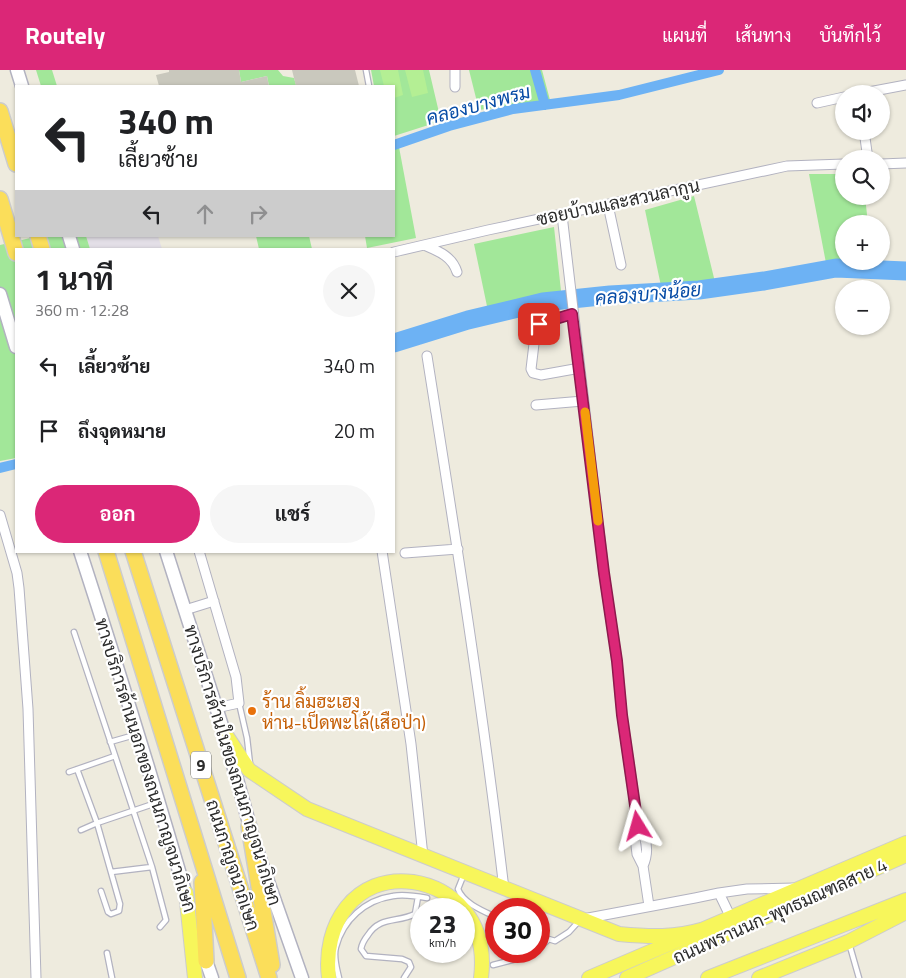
<!DOCTYPE html>
<html lang="th">
<meta charset="utf-8">
<style>
body{margin:0;font-family:"Titillium Web",Sarabun,sans-serif;background:#f6f6f6;color:#202124;height:100vh;display:flex;flex-direction:column;font-size:19px;white-space:nowrap}
*{box-sizing:border-box;margin:0}
p{font-size:16px;color:#757577}
.icon{flex:none;width:28px;height:28px;fill:none;stroke:currentColor;stroke-width:2;stroke-linecap:round;stroke-linejoin:round}
.map{position:relative;flex:1;overflow:hidden}
.details{position:absolute;left:15px;top:178px;width:380px;height:305px;display:flex;flex-direction:column;background:#fff;border-radius:0px;box-shadow:0 1px 4px #0004}
.details>*{flex:none}
.top-card{position:absolute;left:15px;top:15px;width:380px;height:152px;border-radius:0px;box-shadow:0 1px 4px #0004;background:#fff;color:#202124;overflow:hidden}
.tools{position:absolute;left:835px;top:15px;display:grid;gap:10px}
.tools a{display:grid;place-items:center;width:55px;height:55px;border-radius:50%;background:#fff;box-shadow:0 1px 4px #0004;font-size:25px}
.speed{position:absolute;left:410px;top:828px;display:flex;gap:10px;font-size:25px;font-weight:700;text-align:center}
.speed>*{display:grid;place-content:center;width:65px;height:65px;border-radius:50%;background:#fff;box-shadow:0 1px 4px #0004;line-height:1}
.speed small{font-size:12px;font-weight:400}
.speed .limit{border:8px solid #d22;background:#fff;color:#111}
.pin{position:absolute;display:grid;place-items:center;width:42px;height:42px;color:#fff;margin:-21px;border-radius:10px;box-shadow:0 2px 8px #0006}
.me{position:absolute;width:55px;margin:-28px;rotate:352deg;stroke-linejoin:round;filter:drop-shadow(0 0 4px #0008)}
.turn{display:flex;align-items:center;gap:18px;height:105px;padding:0 20px;font-size:22px}
.turn .icon{width:65px;height:65px;stroke-width:2.5}
.turn b{display:block;font-size:35px;line-height:42px}
.lanes{display:flex;align-items:center;height:48px;padding:0 20px;background:#0003;justify-content:center;gap:25px;direction:ltr}
.lanes .off{opacity:.35}
.round{display:grid;place-items:center;flex:none;width:52px;height:52px;border-radius:26px;background:#f6f6f6}
.headline{display:flex;align-items:center;justify-content:space-between;height:85px;padding:0 20px}
h1{font-size:30px;font-weight:700;line-height:38px}
.action{display:flex;gap:10px;margin-top:auto;padding:10px 20px}
.action a{flex:1;height:58px;border-radius:30px;background:#db2777;color:#fff;font-size:20px;font-weight:700;line-height:58px;text-align:center}
.action a+a{background:#f6f6f6;color:#202124}
ul{padding:0;list-style:none}
li{display:flex;align-items:center;gap:15px;height:65px;padding:0 20px}
li div{flex:1}
li b{display:block;font-size:19px}
li em{font-style:normal}
header{display:flex;align-items:center;gap:30px;box-sizing:border-box;height:70px;padding:0 25px;background:#db2777;color:#fff}
header strong{font-size:24px}
nav{display:flex;gap:28px;margin-inline-start:auto;font-size:18px}
.map>svg:first-child{display:block}
.industrial{fill:#e3dfe7}
.green{fill:#a2e799}
.pitch{fill:#b4ef94}
.lines{fill:none;stroke-linecap:round;stroke-linejoin:round}
.canal{stroke:#6db2f4;stroke-width:10}
.river{stroke:#6db2f4;stroke-width:19}
.building{fill:#c9c8bd}
.service-casing{stroke:#b2b2c0;stroke-width:7}
.minor-casing{stroke:#b2b2c0;stroke-width:11}
.secondary-casing{stroke:#b2b2c0;stroke-width:15}
.primary-casing{stroke:#ccc;stroke-width:16}
.trunk-casing{stroke:#ccc;stroke-width:18}
.service{stroke:#fff;stroke-width:4.5}
.minor{stroke:#fff;stroke-width:9}
.secondary{stroke:#fff;stroke-width:12}
.primary{stroke:#f7f65b;stroke-width:14}
.trunk{stroke:#fbde5a;stroke-width:15}
.route-casing{stroke:#8e194d;stroke-width:12}
.route{stroke:#db2777;stroke-width:9}
.slow{stroke:#f59e0b;stroke-width:9}
.food-dot{fill:#e8710a;stroke:#fff;stroke-width:2}
.labels{text-anchor:middle;dominant-baseline:central;stroke-width:4.5;stroke-linejoin:round;paint-order:stroke}
.shield{fill:#fff;stroke:#6b6b6b;stroke-width:1}
.shield-label{font-size:16px;font-weight:bold;fill:#2c2c2c}
.street-label{font-size:18px;fill:#2c2c2c;stroke:#fff}
.food-label{font-size:18px;fill:#c56008;stroke:#fff;text-anchor:start}
.water-label{font-size:19px;font-style:italic;fill:#074ca6;stroke:#fff}
</style>
<header>
<strong>Routely</strong>
<nav><a>แผนที่</a><a>เส้นทาง</a><a>บันทึกไว้</a></nav>
</header>
<div class="map">
<svg width="906" height="908" viewBox="0 0 906 908">
<rect width="100%" height="100%" fill="#eeebde"/>
<!-- industrial -->
<path class="industrial" d="M 86,166 L 158,166 L 162,179 L 90,179 Z"/>
<!-- green -->
<path class="green" d="M 36,0 L 52,0 L 57,16 L 41,16 Z
M 239,0 L 278,0 L 283,6 L 294,8 L 296,15 L 269,16 L 267,6 L 241,12 Z
M 371,0 L 429,0 L 441,51 L 394,66 L 394,16 L 374,16 Z
M 469,0 L 542,0 L 550,30 L 479,40 Z
M 399,77 L 416,168 L 367,178 L 365,166 L 394,166 L 394,79 Z
M 809,104 L 844,104 L 844,126 L 865,126 L 868,154 L 844,154 L 844,191 L 826,193 Z
M 694,126 L 715,212 L 699,215 L 661,216 L 645,140 Z
M 554,157 L 561,221 L 515,232 L 488,241 L 474,174 Z
M 39,166 L 86,166 L 90,179 L 16,179 L 16,388 L 0,391 L 0,175 Z
M 256,166 L 309,166 L 312,179 L 259,179 Z"/>
<!-- pitch -->
<path class="pitch" d="M 380,0 L 398,0 L 403,25 L 394,28 L 394,16 L 384,16 Z
M 405,0 L 423,0 L 428,23 L 412,27 Z"/>
<g class="lines">
<!-- canal -->
<path class="canal" d="M 535,0 L 545,35
M 394,75 L 449,56 L 513,39 L 619,25 L 719,0
M 0,398 L 16,394"/>
<!-- river -->
<path class="river" d="M 394,273 L 468,250 L 543,232 L 610,225 L 699,220 L 764,211 L 836,198 L 906,201"/>
</g>
<!-- building -->
<path class="building" d="M 169,0 L 239,0 L 241,12 L 267,6 L 269,16 L 159,16 L 156,5 L 169,2 Z
M 292,0 L 355,0 L 359,16 L 296,16 Z"/>
<g class="lines">
<!-- service casing -->
<g class="service-casing">
<path id="service" d="M 366,0 L 369,16
M 74,562 L 152,797 L 166,850 L 160,857
M 239,633 L 247,668 L 250,694
M 110,672 L 138,664
M 77,699 L 97,753 L 120,834 L 119,841 L 111,844 L 108,842 L 101,821
M 69,702 L 115,686
M 81,760 L 97,753 L 156,733
M 111,802 L 152,797
M 464,804 L 458,819 C 463,833 483,841 496,847
M 539,866 L 555,871 L 569,862 L 579,851
M 849,873 L 859,908
M 539,878 L 548,870
M 107,883 L 112,908
M 493,895 L 524,887 L 534,881
M 339,908 C 337,899 333,887 336,877 C 343,850 365,830 393,826 C 404,824 416,826 427,828
M 404,908 L 411,897 L 409,892 L 402,889 L 366,886 L 361,879 C 362,873 364,870 368,865 C 380,846 397,853 415,844 L 418,827"/>
</g>
<!-- minor casing -->
<g class="minor-casing">
<path id="minor" d="M 455,17 L 455,0
M 858,24 L 906,15
M 817,33 L 844,27
M 864,61 L 868,89
M 881,94 L 906,93
M 608,135 L 621,195
M 562,145 L 604,503 L 617,591 L 622,645 L 638,756 L 635,767 L 637,784 L 643,796 L 649,836
M 424,175 C 438,181 452,186 457,202
M 394,182 L 488,160 L 764,101 L 787,96 L 844,94
M 572,244 L 548,251 L 536,257 L 531,299 L 533,303 L 541,305 L 580,298
M 427,286 C 455,463 483,640 504,819
M 536,335 L 583,331
M 0,445 L 17,503 L 19,518 L 28,639 L 36,908
M 199,481 L 236,607 L 239,633 L 216,638
M 382,481 L 411,674 L 423,786
M 405,483 L 458,479
M 185,540 L 214,531
M 638,756 C 647,768 649,782 643,796
M 719,823 L 731,848
M 583,849 L 695,828 L 719,823 L 747,819 L 795,818"/>
</g>
<!-- secondary casing -->
<g class="secondary-casing">
<path id="secondary" d="M 17,0 L 22,16
M 69,166 L 73,179
M 0,224 L 16,277
M 80,481 C 118,598 154,714 188,832
M 166,481 L 224,662 L 252,764
M 258,783 L 302,908
M 203,882 L 212,908"/>
</g>
<!-- primary casing -->
<g class="primary-casing">
<path id="primary" d="M 224,662 L 249,700 L 307,739 L 619,864 C 651,867 674,868 705,859
M 186,823 L 195,908
M 464,840 C 480,859 484,884 481,908
M 329,908 C 322,855 355,804 413,812 C 432,815 450,824 463,839
M 589,908 L 906,773
M 627,908 L 906,785
M 708,908 L 906,830
M 759,908 L 848,872 L 906,842"/>
</g>
<!-- trunk casing -->
<g class="trunk-casing">
<path id="trunk" d="M 0,41 L 16,94
M 0,129 L 16,183
M 38,166 L 42,179
M 106,481 L 238,908
M 133,481 L 269,908
M 249,756 L 272,895
M 202,812 L 206,891"/>
</g>
<!-- service -->
<use href="#service" class="service"/>
<!-- minor -->
<use href="#minor" class="minor"/>
<!-- secondary -->
<use href="#secondary" class="secondary"/>
<!-- primary -->
<use href="#primary" class="primary"/>
<!-- trunk -->
<use href="#trunk" class="trunk"/>
</g>
<g class="lines">
<!-- route casing -->
<g class="route-casing">
<path id="route" d="M 539,254 L 572,244 L 604,503 L 617,591 L 622,645 L 638,756"/>
</g>
<!-- route -->
<use href="#route" class="route"/>
<!-- slow -->
<path class="slow" d="M 585,342 L 598,451"/>
</g>
<!-- markers -->
<circle class="food-dot" cx="252" cy="641" r="5"/>
<g class="labels">
<!-- shield labels -->
<rect class="shield" x="191" y="681.5" width="20" height="27" rx="4"/>
<g class="shield-label">
<text x="201" y="695">9</text>
</g>
<!-- street labels -->
<g class="street-label">
<text transform="translate(618 132) rotate(-12)">ซอยบ้านและสวนลากูน</text>
<text transform="translate(146 695) rotate(73)">ทางบริการด้านนอกของถนนกาญจนาภิเษก</text>
<text transform="translate(233 695) rotate(73)">ทางบริการด้านในของถนนกาญจนาภิเษก</text>
<text transform="translate(233 795) rotate(72)">ถนนกาญจนาภิเษก</text>
<text transform="translate(780 841) rotate(-24)">ถนนพรานนก-พุทธมณฑลสาย 4</text>
</g>
<!-- food labels -->
<g class="food-label">
<text x="262" y="631">ร้าน ลิ้มฮะเฮง<tspan x="262" dy="21">ห่าน-เป็ดพะโล้(เสือป่า)</tspan></text>
</g>
<!-- water labels -->
<g class="water-label">
<text transform="translate(478 34) rotate(-15)">คลองบางพรม</text>
<text transform="translate(648 223) rotate(-5)">คลองบางน้อย</text>
</g>
</g>
</svg>
<div class="tools">
<a><svg class="icon" aria-label="sound" viewBox="0 0 24 24"><path d="M4 9h4l5-4v14l-5-4H4zM17 9q2 3 0 6"/></svg></a>
<a><svg class="icon" aria-label="search" viewBox="0 0 24 24"><circle cx="10" cy="10" r="6"/><path d="M15 15l6 6"/></svg></a>
<a>+</a>
<a>−</a>
</div>
<div class="speed"><div>23<small>km/h</small></div><div class="limit">30</div></div>
<div class="pin" style="left:539px;top:254px;background:#d93025"><svg class="icon" aria-label="arrive" viewBox="0 0 24 24"><path d="M6 21V4h12l-3 4 3 4H6"/></svg></div>
<svg class="me" style="left:638px;top:756px" viewBox="-20 -20 40 40"><path d="M0-17L14 15 0 8-14 15z" fill="#db2777" stroke="#fff" stroke-width="4"/></svg>
<div class="top-card">
<div class="turn"><svg class="icon" aria-label="left" viewBox="0 0 24 24"><path d="M17 20v-9H6M10 6l-5 5 5 5"/></svg><div><b>340 m</b>เลี้ยวซ้าย</div></div>
<div class="lanes"><svg class="icon" aria-label="left" viewBox="0 0 24 24"><path d="M17 20v-9H6M10 6l-5 5 5 5"/></svg><svg class="icon off" aria-label="ahead" viewBox="0 0 24 24"><path d="M12 20V5M6 11l6-6 6 6"/></svg><svg class="icon off" aria-label="right" viewBox="0 0 24 24"><path d="M7 20v-9h11M14 6l5 5-5 5"/></svg></div>
</div>
<section class="details">
<div class="headline"><div><h1>1 นาที</h1><p>360 m · 12:28</p></div><a class="round"><svg class="icon" aria-label="close" viewBox="0 0 24 24"><path d="M6 6l12 12M18 6L6 18"/></svg></a></div>
<ul>
<li><svg class="icon" aria-label="left" viewBox="0 0 24 24"><path d="M17 20v-9H6M10 6l-5 5 5 5"/></svg><div><b>เลี้ยวซ้าย</b></div><em>340 m</em></li>
<li><svg class="icon" aria-label="arrive" viewBox="0 0 24 24"><path d="M6 21V4h12l-3 4 3 4H6"/></svg><div><b>ถึงจุดหมาย</b></div><em>20 m</em></li>
</ul>
<div class="action"><a>ออก</a><a>แชร์</a></div>
</section>
</div>
